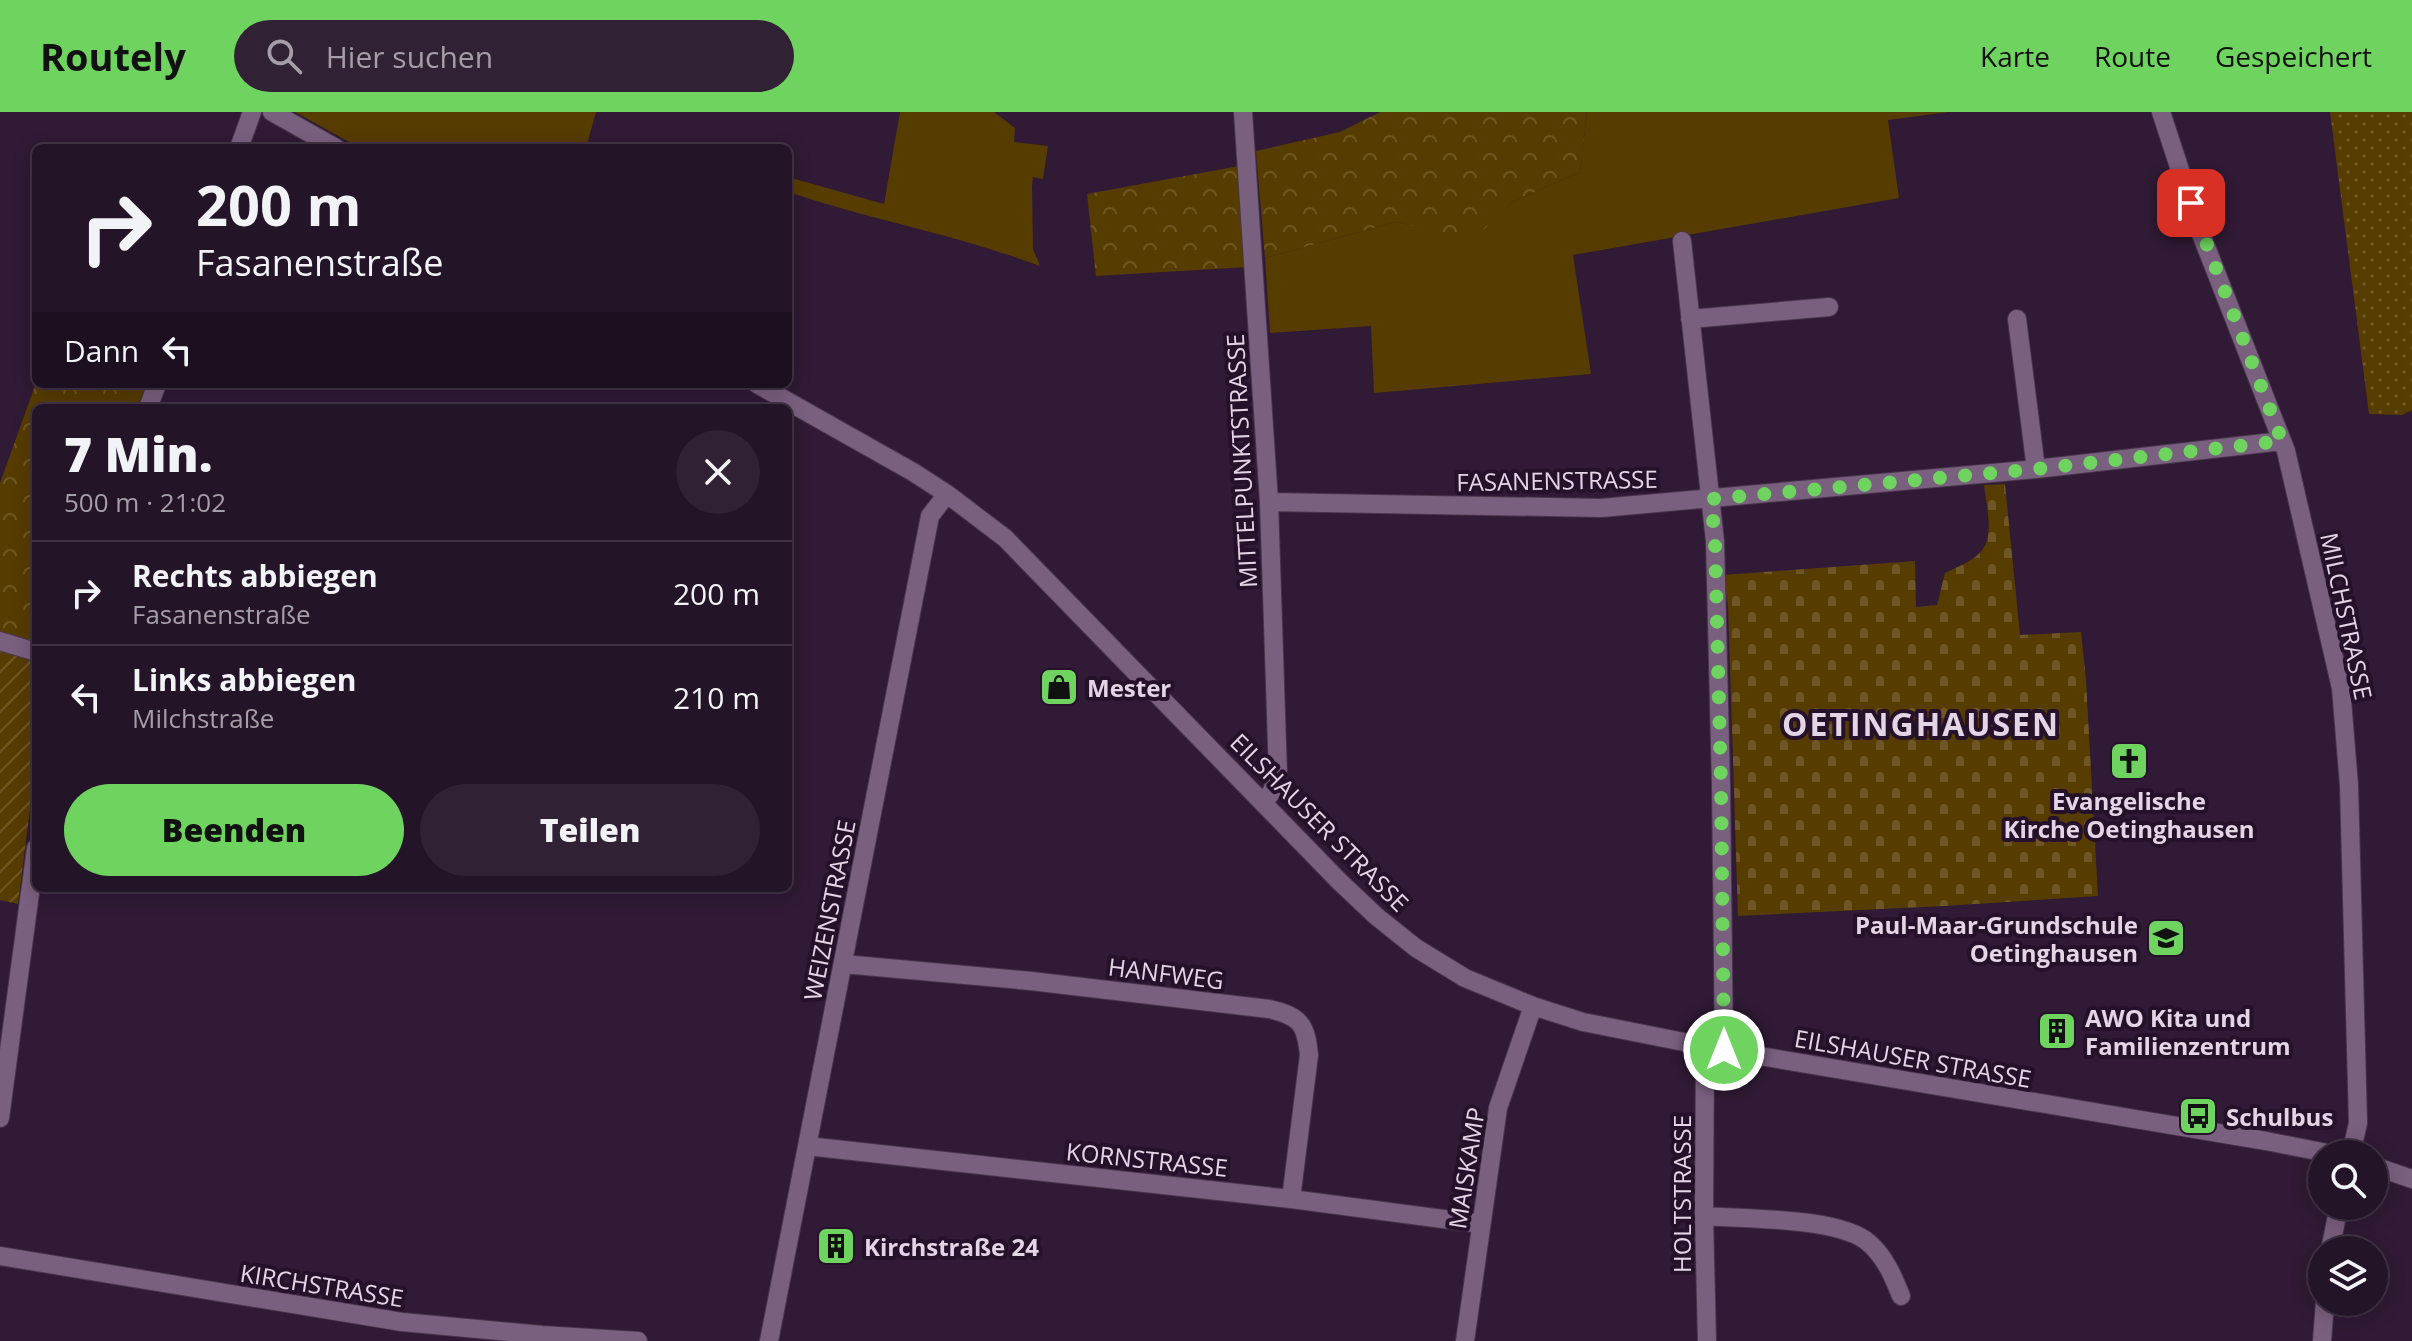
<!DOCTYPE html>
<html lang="de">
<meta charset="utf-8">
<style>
body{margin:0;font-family:"Open Sans",sans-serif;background:#302134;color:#f1f3f6;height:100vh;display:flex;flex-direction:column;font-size:30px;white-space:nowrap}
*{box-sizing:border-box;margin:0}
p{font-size:26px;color:#a39ea8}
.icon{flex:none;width:44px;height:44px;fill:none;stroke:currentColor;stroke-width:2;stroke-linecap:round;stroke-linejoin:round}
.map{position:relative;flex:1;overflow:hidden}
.panel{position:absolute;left:32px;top:292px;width:760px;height:488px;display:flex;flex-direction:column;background:#241428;border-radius:12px;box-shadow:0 4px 20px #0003,0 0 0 2px #413345}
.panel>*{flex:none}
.guide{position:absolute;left:32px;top:32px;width:760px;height:244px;border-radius:12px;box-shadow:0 4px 20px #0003,0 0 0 2px #413345;background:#241428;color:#f1f3f6;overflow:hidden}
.tools{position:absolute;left:2308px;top:1028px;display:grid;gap:16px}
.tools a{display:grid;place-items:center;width:80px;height:80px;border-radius:50%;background:#241428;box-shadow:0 4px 20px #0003,0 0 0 2px #413345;font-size:40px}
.pin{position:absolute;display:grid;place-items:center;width:68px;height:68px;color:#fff;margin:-34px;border-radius:16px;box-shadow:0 4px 12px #0006}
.me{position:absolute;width:88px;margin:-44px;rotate:0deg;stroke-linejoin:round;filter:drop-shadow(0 0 6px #0008)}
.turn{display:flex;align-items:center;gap:28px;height:168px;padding:0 32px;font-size:36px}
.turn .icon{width:104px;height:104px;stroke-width:2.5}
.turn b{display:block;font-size:56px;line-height:68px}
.then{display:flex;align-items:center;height:76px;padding:0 32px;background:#0003;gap:16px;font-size:30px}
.round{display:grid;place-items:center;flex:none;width:84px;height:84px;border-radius:42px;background:#302134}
.summary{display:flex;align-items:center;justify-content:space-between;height:136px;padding:0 32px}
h1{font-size:48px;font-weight:800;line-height:60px}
.cta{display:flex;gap:16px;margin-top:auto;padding:16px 32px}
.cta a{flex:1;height:92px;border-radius:48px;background:#6fd360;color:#111;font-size:32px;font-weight:800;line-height:92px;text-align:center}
.cta a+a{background:#302134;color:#f1f3f6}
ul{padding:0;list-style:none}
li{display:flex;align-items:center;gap:24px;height:104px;padding:0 32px;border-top:2px solid #413345}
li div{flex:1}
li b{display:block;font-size:30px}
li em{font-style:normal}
header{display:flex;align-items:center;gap:48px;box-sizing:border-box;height:112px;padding:0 40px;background:#6fd360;color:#111}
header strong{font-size:38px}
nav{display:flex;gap:44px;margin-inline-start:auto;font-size:28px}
.search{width:560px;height:72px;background:#302134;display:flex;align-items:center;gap:20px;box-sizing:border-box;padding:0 28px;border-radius:44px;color:#a39ea8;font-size:30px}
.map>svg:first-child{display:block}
.grass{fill:#573c00}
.forest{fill:url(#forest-crowns)}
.cemetery{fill:url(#cemetery-stones)}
.park{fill:url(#park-dots)}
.garden{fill:url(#garden-furrows)}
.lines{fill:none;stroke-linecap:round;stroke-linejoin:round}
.minor-casing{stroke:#49364c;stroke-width:20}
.minor{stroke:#7a607f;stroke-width:18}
.route{stroke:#6fd360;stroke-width:14;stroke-dasharray:0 25.2}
.labels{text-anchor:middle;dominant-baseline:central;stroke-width:8;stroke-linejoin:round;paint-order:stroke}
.street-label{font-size:24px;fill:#e4d5e6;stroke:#26112a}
.poi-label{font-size:24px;font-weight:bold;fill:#e4d5e6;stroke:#26112a;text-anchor:start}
.district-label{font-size:32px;font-weight:bold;letter-spacing:2px;fill:#e4d5e6;stroke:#26112a}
</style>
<header>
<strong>Routely</strong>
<div class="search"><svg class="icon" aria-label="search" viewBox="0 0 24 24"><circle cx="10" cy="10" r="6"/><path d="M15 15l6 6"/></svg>Hier suchen</div>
<nav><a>Karte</a><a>Route</a><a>Gespeichert</a></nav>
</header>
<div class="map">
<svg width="2412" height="1229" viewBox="0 0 2412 1229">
<defs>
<pattern id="forest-crowns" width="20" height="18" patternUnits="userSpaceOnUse" patternTransform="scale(2)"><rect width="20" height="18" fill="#573c00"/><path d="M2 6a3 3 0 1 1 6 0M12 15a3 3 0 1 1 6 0" fill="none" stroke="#6f5725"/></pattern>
<pattern id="cemetery-stones" width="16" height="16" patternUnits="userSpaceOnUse" patternTransform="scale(2)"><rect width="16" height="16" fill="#573c00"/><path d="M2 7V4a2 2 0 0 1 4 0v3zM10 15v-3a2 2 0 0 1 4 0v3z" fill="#6f5725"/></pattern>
<pattern id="park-dots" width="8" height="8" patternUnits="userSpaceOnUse" patternTransform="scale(2)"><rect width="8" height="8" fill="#573c00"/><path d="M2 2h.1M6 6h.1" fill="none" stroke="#6f5725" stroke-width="1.8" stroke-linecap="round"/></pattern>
<pattern id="garden-furrows" width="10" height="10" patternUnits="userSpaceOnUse" patternTransform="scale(2)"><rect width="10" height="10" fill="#573c00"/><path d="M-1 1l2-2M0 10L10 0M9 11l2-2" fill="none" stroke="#6f5725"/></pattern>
</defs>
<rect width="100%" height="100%" fill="#301a35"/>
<!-- grass -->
<path class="grass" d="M 295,0 L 596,0 L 586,36 L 360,36 Z
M 900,0 L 994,0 L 1015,16 L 1014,30 L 1048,34 L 1043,67 L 1033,65 L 1032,75 L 1033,137 L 1040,154 C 958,123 871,108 788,80 L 788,65 L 884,92 Z
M 1587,0 L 1949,0 L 1888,8 L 1899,86 L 1573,143 L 1591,262 L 1374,281 L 1371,214 L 1270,221 L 1265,146 L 1395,110 L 1474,126 L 1512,90 L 1580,60 Z"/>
<!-- forest -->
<path class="forest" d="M 1380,0 L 1587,0 L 1580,60 L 1512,90 L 1474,127 L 1395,110 L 1265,146 L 1256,39 L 1340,20 Z
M 1239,54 L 1248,155 L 1096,164 L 1087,82 Z
M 36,271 L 136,272 L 145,276 L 137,296 L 36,296 L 36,530 L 0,520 L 0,371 Z"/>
<!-- cemetery -->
<path class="cemetery" d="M 2005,372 L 2020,523 L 2081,520 L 2086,568 L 2098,784 L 1944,794 L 1738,804 L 1728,493 L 1723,463 L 1915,449 L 1916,495 L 1937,493 L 1945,461 C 1957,455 1976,448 1983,437 C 1994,421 1986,391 1984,373 Z"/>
<!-- park -->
<path class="park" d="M 2330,0 L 2412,0 L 2412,298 L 2402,303 L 2369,302 Z"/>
<!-- garden -->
<path class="garden" d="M 0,539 L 36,550 L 36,650 L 18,792 L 0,788 Z"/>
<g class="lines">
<!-- minor casing -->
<g class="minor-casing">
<path id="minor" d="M 272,0 L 336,36
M 1243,0 L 1269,390 L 1278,663 L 1272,679 L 1264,691
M 2161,0 L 2201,122 L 2286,339 L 2341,576 L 2349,673 L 2358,1011 L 2351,1042
M 239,36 L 252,0
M 1682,129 L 1715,429 L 1721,673 L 1724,938
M 1690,207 L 1829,195
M 2017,207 L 2036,357
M 757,272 L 913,360 L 947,382 L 1005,426 L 1339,769 L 1376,804 L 1416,836 L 1465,866 L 1533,894 L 1583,910 L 1724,938 L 2266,1029 L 2332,1042
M 148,296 L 157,272
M 1269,390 L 1601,396 L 2036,357 L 2282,329
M 0,529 L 36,540
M 843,852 L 1031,869 L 1269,897 C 1300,904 1306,912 1309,943 L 1291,1087
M 1705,935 L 1704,1104 L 1707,1229
M 0,1006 L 36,736
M 807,1034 L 1291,1087 L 1481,1112
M 2374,1054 L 2412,1067
M 1704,1104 C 1744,1107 1840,1105 1869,1131 C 1885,1145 1893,1164 1901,1184
M 2330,1138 L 2339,1094
M 0,1144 L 402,1210 L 542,1223 L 638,1229
M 769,1229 L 930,404 L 947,382
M 1465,1229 L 1498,996 L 1533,894
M 2322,1229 L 2325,1190"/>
</g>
<!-- minor -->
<use href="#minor" class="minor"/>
</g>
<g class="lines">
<!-- route -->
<path class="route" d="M 1724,938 L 1721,673 L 1715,429 L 1711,387 L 2036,357 L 2282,329 L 2191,91"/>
</g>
<!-- icons -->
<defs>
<g id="shop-square" transform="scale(2)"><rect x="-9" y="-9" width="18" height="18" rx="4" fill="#6fd360" stroke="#26112a"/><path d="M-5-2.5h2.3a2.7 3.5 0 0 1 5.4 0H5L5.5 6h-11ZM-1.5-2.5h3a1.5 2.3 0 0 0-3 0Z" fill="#111"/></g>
<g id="church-square" transform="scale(2)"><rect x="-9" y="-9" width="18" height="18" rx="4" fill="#6fd360" stroke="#26112a"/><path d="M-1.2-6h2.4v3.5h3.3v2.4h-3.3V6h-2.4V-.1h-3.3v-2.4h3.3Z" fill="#111"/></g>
<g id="school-square" transform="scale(2)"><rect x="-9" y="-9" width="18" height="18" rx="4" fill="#6fd360" stroke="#26112a"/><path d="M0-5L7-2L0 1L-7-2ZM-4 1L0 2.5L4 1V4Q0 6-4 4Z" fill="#111"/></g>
<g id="building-square" transform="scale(2)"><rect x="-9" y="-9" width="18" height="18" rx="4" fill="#6fd360" stroke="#26112a"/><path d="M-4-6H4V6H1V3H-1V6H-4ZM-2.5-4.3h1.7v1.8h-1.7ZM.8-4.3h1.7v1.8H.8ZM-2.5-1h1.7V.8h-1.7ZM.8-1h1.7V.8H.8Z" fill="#111"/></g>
<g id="bus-square" transform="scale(2)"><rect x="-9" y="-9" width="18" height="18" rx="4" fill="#6fd360" stroke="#26112a"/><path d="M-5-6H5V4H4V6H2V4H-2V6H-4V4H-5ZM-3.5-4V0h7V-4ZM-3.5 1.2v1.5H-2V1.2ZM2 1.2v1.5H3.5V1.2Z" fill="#111"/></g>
</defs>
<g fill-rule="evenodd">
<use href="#shop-square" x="1059" y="575"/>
<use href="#church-square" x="2129" y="649"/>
<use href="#school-square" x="2166" y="826"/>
<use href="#building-square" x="2057" y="919"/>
<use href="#bus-square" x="2198" y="1004"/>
<use href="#building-square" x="836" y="1134"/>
</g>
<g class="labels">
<!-- street labels -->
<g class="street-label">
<text transform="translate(1241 349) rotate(-93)">MITTELPUNKTSTRASSE</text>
<text transform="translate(1557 368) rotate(-1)">FASANENSTRASSE</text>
<text transform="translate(2347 504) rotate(78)">MILCHSTRASSE</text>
<text transform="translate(1320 710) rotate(45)">EILSHAUSER STRASSE</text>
<text transform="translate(829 798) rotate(-79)">WEIZENSTRASSE</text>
<text transform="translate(1166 861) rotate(7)">HANFWEG</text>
<text transform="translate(1913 946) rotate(10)">EILSHAUSER STRASSE</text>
<text transform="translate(1147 1047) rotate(6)">KORNSTRASSE</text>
<text transform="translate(1466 1056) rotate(-81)">MAISKAMP</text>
<text transform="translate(1681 1082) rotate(-90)">HOLTSTRASSE</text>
<text transform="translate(322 1173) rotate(9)">KIRCHSTRASSE</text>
</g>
<!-- poi labels -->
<g class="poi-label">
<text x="1087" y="575">Mester</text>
<text x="2129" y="688" text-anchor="middle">Evangelische<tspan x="2129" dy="28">Kirche Oetinghausen</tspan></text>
<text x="2138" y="812" text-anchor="end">Paul-Maar-Grundschule<tspan x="2138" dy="28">Oetinghausen</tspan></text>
<text x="2085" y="905">AWO Kita und<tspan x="2085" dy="28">Familienzentrum</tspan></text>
<text x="2226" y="1004">Schulbus</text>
<text x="864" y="1134">Kirchstraße 24</text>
</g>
<!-- district labels -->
<g class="district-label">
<text x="1921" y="611">OETINGHAUSEN</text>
</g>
</g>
</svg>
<div class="tools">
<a><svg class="icon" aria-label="search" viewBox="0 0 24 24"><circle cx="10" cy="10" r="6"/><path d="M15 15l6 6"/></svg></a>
<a><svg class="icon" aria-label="layers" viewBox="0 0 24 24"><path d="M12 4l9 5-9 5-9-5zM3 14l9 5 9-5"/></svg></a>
</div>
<div class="pin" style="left:2191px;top:91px;background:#d93025"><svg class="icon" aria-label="arrive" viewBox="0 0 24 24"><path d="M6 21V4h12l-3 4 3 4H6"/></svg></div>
<svg class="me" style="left:1724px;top:938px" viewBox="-20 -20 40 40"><circle r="17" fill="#6fd360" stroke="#fff" stroke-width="3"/><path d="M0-11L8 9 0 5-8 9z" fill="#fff"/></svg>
<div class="guide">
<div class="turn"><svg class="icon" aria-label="right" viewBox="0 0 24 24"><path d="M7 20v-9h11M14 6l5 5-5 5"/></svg><div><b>200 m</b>Fasanenstraße</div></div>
<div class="then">Dann<svg class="icon" aria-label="left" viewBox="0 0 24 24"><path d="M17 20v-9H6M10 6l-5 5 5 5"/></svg></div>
</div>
<section class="panel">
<div class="summary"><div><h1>7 Min.</h1><p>500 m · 21:02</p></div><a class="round"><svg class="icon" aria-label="close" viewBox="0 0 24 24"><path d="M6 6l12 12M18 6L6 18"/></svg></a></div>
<ul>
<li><svg class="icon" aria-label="right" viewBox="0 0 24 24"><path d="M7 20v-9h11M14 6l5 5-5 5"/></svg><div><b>Rechts abbiegen</b><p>Fasanenstraße</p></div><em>200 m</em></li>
<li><svg class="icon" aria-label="left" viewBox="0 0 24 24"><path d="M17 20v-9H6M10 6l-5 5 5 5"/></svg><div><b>Links abbiegen</b><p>Milchstraße</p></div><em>210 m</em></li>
</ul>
<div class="cta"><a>Beenden</a><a>Teilen</a></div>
</section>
</div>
